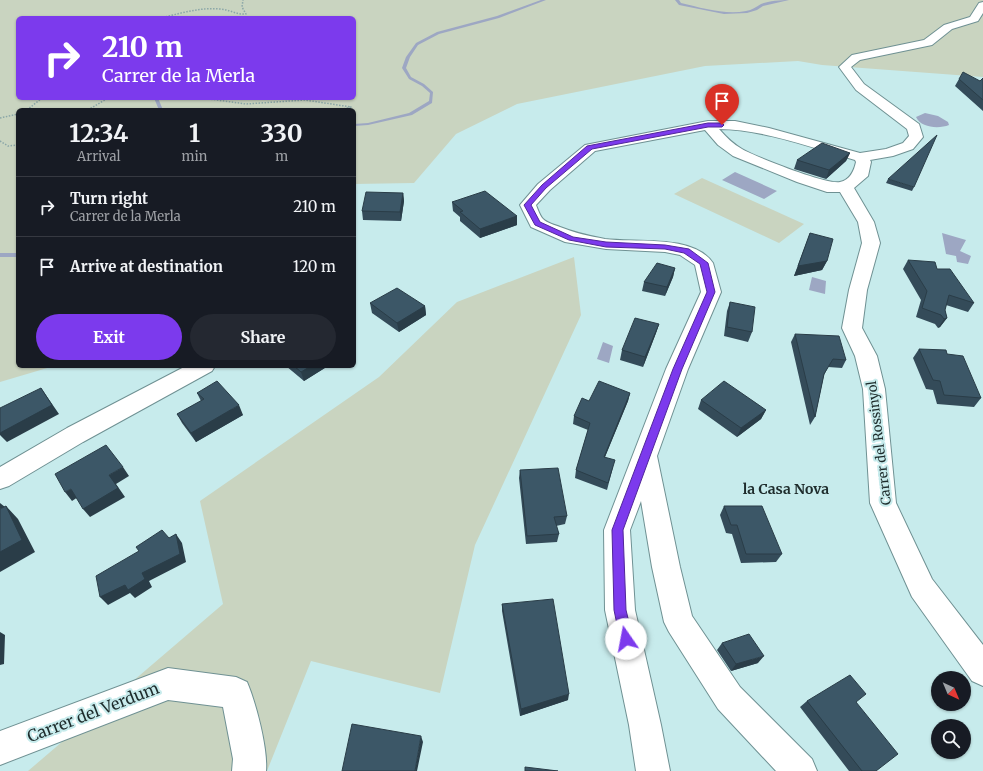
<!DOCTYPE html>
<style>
body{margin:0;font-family:Merriweather,serif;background:#242831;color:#f1f3f6;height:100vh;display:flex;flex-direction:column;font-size:15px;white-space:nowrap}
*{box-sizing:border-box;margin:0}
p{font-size:13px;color:#9ea1a6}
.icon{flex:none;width:22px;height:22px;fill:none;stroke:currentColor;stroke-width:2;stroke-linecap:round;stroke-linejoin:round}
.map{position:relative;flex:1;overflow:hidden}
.details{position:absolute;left:16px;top:108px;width:340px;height:260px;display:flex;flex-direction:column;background:#171b24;border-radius:6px;box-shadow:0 1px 3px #0004}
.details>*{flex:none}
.guide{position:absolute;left:16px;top:16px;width:340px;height:84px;border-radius:6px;box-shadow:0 1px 3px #0004;background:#7c3aed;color:#fff;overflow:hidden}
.needle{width:26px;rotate:136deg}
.tools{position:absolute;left:931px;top:671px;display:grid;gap:8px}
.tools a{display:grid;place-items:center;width:40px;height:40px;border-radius:50%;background:#171b24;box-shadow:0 1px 3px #0004;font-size:20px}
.pin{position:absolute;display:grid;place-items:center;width:34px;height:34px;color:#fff;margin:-41px -17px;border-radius:50% 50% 50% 0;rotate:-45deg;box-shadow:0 0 4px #0007}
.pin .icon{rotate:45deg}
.me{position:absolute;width:44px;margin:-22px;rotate:348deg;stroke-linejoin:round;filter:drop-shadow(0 0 3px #0008)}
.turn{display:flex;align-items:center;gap:14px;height:84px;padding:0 20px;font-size:18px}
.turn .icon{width:52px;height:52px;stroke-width:2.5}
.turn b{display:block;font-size:28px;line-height:34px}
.eta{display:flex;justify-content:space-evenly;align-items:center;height:68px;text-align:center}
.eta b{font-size:24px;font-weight:700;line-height:28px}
.action{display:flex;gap:8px;margin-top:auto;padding:8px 20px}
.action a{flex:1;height:46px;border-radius:24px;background:#7c3aed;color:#fff;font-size:16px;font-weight:700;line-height:46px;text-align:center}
.action a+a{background:#242831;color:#f1f3f6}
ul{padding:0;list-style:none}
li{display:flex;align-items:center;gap:12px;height:60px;padding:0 20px;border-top:1px solid #363941}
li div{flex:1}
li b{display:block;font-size:15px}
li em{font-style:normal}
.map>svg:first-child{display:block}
.green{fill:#c9d4c0;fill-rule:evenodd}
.water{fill:#9da7c3}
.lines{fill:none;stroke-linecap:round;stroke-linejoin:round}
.stream{fill:#9da7c3;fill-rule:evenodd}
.street-casing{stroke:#6f9193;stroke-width:2}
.path{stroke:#8aa6a7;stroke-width:1.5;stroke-dasharray:1.5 1.5;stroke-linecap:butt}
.street{fill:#fff;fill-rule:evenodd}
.wall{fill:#344b59}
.shaded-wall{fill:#2a3d48}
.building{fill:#3c5767;stroke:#2a3d48}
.route{fill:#7c3aed;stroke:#51269a}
.labels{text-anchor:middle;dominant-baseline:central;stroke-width:4;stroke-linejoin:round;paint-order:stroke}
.street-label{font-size:13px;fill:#1e2c2c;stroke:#c7ebec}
.neighbourhood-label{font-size:14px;font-weight:bold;fill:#1e2c2c;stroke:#c7ebec}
.near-street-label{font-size:16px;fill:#1e2c2c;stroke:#c7ebec}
</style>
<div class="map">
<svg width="983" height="771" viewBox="0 0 983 771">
<rect width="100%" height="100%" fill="#c7ebec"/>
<!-- green -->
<path class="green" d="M 0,0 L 983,0 L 983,77 L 822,65 L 798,61 L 705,66 L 517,104 L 456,134 L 414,183 L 354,184 L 354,110 L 18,110 L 18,366 L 54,366 L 0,382 ZM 18,18 L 354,18 L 354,98 L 18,98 Z
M 702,178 L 804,224 L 779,243 L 674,194 Z
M 574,257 L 581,315 L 475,545 L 440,693 L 311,661 L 267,771 L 28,771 L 223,604 L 200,501 L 379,377 L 457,302 Z"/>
<!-- water -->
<path class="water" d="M 925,113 L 938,116 L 948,122 L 949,125 C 939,129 921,128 916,117 Z
M 735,172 L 777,191 L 764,199 L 722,180 Z
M 942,233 L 966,240 L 960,251 L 971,256 L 968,264 L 957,262 L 956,256 L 946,254 Z
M 812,277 L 826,281 L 825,294 L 809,290 Z
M 603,342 L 613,346 L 609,363 L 597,359 Z"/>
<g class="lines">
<!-- stream -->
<path class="stream" d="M 541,0 L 546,0 L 499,18 L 439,34 L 418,45 L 410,57 L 406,68 L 411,77 L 424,84 L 433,92 L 432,103 L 412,115 L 368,125 L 354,126 L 354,124 L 368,123 L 409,113 L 429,101 L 430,93 L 422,86 L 409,79 L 402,68 L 406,57 L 416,43 L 437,32 L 497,16 Z
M 675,0 L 679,0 L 681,3 C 702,8 725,15 746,11 C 752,10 756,7 761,4 C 768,1 780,0 789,0 L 763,6 L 757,10 L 747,13 L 724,14 L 679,5 Z
M 154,98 L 158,98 L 163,110 L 159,110 Z
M 0,253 L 18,253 L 18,257 L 0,257 Z"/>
<!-- street casing -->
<g class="street-casing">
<path id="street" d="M 983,2 L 983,13 L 978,21 L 952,29 L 932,45 L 860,60 L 851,67 L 864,84 L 919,124 L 923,137 L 913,149 L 893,156 L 870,160 L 871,162 L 868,176 L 854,188 L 874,222 L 880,243 L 867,290 L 862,328 L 877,356 L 885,389 L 896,503 L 932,579 L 983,645 L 983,686 L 972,681 L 912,597 L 870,503 L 863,389 L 855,356 L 842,328 L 849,290 L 862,243 L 858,222 L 840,192 L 827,192 L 797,182 L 733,156 L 718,145 L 705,130 L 595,151 L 550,190 L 536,205 C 538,210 540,216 543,219 C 547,223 555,225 560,227 C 575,233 589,236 605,239 C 636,243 693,234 713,263 L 721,292 L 688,369 L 657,456 L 680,567 L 692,616 L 740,687 L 812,759 L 817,771 L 776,771 L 718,709 L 669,632 L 664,622 L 652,567 L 641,501 L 630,530 L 635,610 L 661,725 L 670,771 L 636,771 L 629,725 L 605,610 L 604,530 L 666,369 L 701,292 L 695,265 L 680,255 L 665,252 L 606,249 L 565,242 L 531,227 L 520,205 L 538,184 L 585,145 L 708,121 L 735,121 L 769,128 L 860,153 L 886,149 L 903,143 L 909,136 L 907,129 L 856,90 L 839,67 L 852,55 L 924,40 L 944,25 L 970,17 L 979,3 ZM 719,129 C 762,129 813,148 855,160 L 856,162 C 854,171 850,180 840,182 C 827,185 756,157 742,149 C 733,144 726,137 719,129 Z
M 186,366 L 215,366 L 212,371 L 83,442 L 9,486 L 0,489 L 0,467 L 67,428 Z
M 168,668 L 236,677 L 247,682 C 256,703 268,749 266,771 L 232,771 L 233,759 L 223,707 L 168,700 L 0,765 L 0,731 Z"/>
</g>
<!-- path -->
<path class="path" d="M 160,18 C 179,14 199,7 219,9 C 229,9 236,15 246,14 L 242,7 L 243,0
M 202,98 L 246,104 L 305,100 L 351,107 L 339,110
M 27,110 L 42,98
M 88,110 L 108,98
M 0,118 L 18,114
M 0,141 L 8,146 L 18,145"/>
<!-- street -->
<use href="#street" class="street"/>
</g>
<!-- wall -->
<path class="wall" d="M 983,78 L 983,111 L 955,86 L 959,79 L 980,81 Z
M 850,153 L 846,161 L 826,179 L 794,169 L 797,160 Z
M 888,179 L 914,187 L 912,191 L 886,183 Z
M 403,193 L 404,201 L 401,221 L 363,220 L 362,211 Z
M 452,202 L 517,216 L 517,225 L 480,238 L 460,221 L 460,217 L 453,211 Z
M 810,233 L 827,261 L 822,270 L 794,276 Z
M 908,260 L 937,269 L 974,303 L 968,312 L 946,305 L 945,310 L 947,318 L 940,327 L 938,328 L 935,324 L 916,317 L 921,300 L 903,269 Z
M 675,268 L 673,277 L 665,296 L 642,291 L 644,282 Z
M 730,302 L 752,332 L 748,342 L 724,336 L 727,311 Z
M 370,303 L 425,306 L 426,315 L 399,332 L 372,313 Z
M 659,324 L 656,333 L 643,367 L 620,360 L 622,350 Z
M 795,334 L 846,360 L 842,368 L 828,367 L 824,375 L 815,417 L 810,425 L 791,342 Z
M 919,349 L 947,354 L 981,398 L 974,407 L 937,404 L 933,390 L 926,389 L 913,358 Z
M 286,366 L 328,366 L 304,381 Z
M 197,393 L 243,415 L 196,442 L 182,423 L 177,414 L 201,401 Z
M 630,393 L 628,401 L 605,457 L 613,467 L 607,490 L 575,478 L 576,470 L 588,430 L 573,424 L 574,416 L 589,401 Z
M 701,400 L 766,410 L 761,419 L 737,437 L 698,409 Z
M 520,470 L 567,516 L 565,524 L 556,526 L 559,534 L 557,542 L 526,544 L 519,478 Z
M 724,506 L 782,554 L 776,562 L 741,563 L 732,534 L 726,533 L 720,515 Z
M 502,604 L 568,700 L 520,716 L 502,611 Z
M 722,643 L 758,663 L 731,671 L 717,650 Z
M 807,701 L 856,702 L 876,771 L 849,771 L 800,707 Z"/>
<!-- shaded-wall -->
<path class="shaded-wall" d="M 850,153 L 846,161 L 826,179 L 829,170 Z
M 403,193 L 404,201 L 401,221 L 400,212 Z
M 517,216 L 517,225 L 480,238 L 480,229 Z
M 827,261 L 822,270 L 794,276 L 798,266 Z
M 675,268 L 673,277 L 665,296 L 667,287 Z
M 425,306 L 426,315 L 399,332 L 397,323 Z
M 947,318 L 940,327 L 938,328 L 944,319 Z
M 659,324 L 656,333 L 643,367 L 645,357 Z
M 311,366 L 328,366 L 304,381 L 301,372 Z
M 41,388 L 59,414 L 7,442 L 0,435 L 0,433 Z
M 630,393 L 628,401 L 602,464 L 604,457 Z
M 239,405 L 243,415 L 196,442 L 191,433 Z
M 766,410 L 761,419 L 737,437 L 741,428 Z
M 123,467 L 129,476 L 116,484 L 125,497 L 90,517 L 83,509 L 109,475 Z
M 71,489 L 78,497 L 72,501 L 65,492 Z
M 0,503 L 5,507 L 0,509 Z
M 6,506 L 18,519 L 35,552 L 0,572 L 0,552 Z
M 176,534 L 182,543 L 186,562 L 149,581 L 152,587 L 135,598 L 130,593 L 108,605 L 100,597 Z
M 0,632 L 5,635 L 4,664 L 0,665 Z
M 764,656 L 758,663 L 731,671 L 736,664 Z
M 569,694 L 568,700 L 520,716 L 521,709 Z
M 421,736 L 423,742 L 417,771 L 415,771 Z"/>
<!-- building -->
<path class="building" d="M 963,72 L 980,81 L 983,78 L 983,100 L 959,79 Z
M 937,135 L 914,187 L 888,179 Z
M 822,143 L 850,153 L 829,170 L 797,160 Z
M 485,191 L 517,216 L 480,229 L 460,212 L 463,211 L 452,202 Z
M 366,192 L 403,193 L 400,212 L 362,211 Z
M 810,233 L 833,239 L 827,261 L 798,266 Z
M 908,260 L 935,262 L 937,269 L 950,269 L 974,303 L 949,295 L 945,310 L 947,318 L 944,319 L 941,315 L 922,308 L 927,291 Z
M 657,263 L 675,268 L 667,287 L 644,282 Z
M 397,288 L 425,306 L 397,323 L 370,303 Z
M 730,302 L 755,307 L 752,332 L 727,327 Z
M 635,318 L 659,324 L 645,357 L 622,350 Z
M 795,334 L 839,336 L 846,360 L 833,359 L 824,374 L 815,417 Z
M 919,349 L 946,350 L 947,354 L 963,356 L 981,398 L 944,395 L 940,381 L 933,380 Z
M 294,366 L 311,366 L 301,372 Z
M 217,381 L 239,405 L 191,433 L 177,414 L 204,399 L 197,393 Z
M 599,381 L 630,393 L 604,457 L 615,460 L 608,483 L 576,470 L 590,423 L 574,416 L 582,398 L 589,401 Z
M 724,381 L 766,410 L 741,428 L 701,400 Z
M 41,388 L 52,405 L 0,433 L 0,408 Z
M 106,445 L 123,467 L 109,475 L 118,488 L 83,509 L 71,489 L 65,492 L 55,474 Z
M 558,468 L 567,516 L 554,517 L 559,534 L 527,536 L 520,470 Z
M 6,506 L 22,540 L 0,552 L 0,509 Z
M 724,506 L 762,506 L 782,554 L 746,554 L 737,525 L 731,525 Z
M 162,530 L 169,538 L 176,534 L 180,554 L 142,573 L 145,579 L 128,590 L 125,585 L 100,597 L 96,576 L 139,551 L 136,547 Z
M 553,599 L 569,694 L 521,709 L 502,604 Z
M 749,634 L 764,656 L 736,664 L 722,643 Z
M 850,675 L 866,694 L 856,702 L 898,754 L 876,771 L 862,771 L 807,701 Z
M 352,724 L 421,736 L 415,771 L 342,771 Z
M 525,767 L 558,771 L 525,771 Z"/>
<!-- route -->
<path class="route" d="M 708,123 L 722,123 L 724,125 L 722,127 L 708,127 L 592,149 L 546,188 L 531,205 L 540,222 L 573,237 L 606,242 L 665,245 L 689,249 L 708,263 L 715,292 L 682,369 L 623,530 L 626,610 L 633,639 L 631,643 L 626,645 L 622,643 L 620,639 L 614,610 L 612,530 L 673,369 L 707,292 L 700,264 L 684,253 L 665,249 L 606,247 L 569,240 L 535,225 L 524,205 L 542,185 L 587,146 Z"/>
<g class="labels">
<!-- street labels -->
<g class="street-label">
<text transform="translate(879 443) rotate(-97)">Carrer del Rossinyol</text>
</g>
<!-- neighbourhood labels -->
<g class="neighbourhood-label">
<text x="786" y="489">la Casa Nova</text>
</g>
<!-- near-street labels -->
<g class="near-street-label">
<text transform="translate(93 712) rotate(-21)">Carrer del Verdum</text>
</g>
</g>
</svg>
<div class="tools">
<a><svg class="needle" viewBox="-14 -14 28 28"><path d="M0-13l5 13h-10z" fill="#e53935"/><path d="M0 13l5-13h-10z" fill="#9ea1a6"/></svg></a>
<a><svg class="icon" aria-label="search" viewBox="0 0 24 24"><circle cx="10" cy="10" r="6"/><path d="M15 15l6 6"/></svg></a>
</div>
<div class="pin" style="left:722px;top:125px;background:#d93025"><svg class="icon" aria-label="arrive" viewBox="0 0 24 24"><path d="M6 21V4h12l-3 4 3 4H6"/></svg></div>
<svg class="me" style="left:626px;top:639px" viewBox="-20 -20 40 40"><circle r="19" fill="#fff"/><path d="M0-13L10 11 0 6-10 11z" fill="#7c3aed"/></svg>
<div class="guide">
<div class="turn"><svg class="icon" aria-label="right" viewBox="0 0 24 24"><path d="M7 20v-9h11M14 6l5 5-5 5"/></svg><div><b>210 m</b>Carrer de la Merla</div></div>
</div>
<section class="details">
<div class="eta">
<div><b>12:34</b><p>Arrival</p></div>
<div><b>1</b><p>min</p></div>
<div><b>330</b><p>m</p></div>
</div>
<ul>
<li><svg class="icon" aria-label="right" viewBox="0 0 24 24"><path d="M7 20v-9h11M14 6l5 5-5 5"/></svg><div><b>Turn right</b><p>Carrer de la Merla</p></div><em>210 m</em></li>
<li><svg class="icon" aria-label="arrive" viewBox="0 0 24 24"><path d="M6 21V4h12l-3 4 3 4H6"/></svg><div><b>Arrive at destination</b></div><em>120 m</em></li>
</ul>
<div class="action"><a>Exit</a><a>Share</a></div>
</section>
</div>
